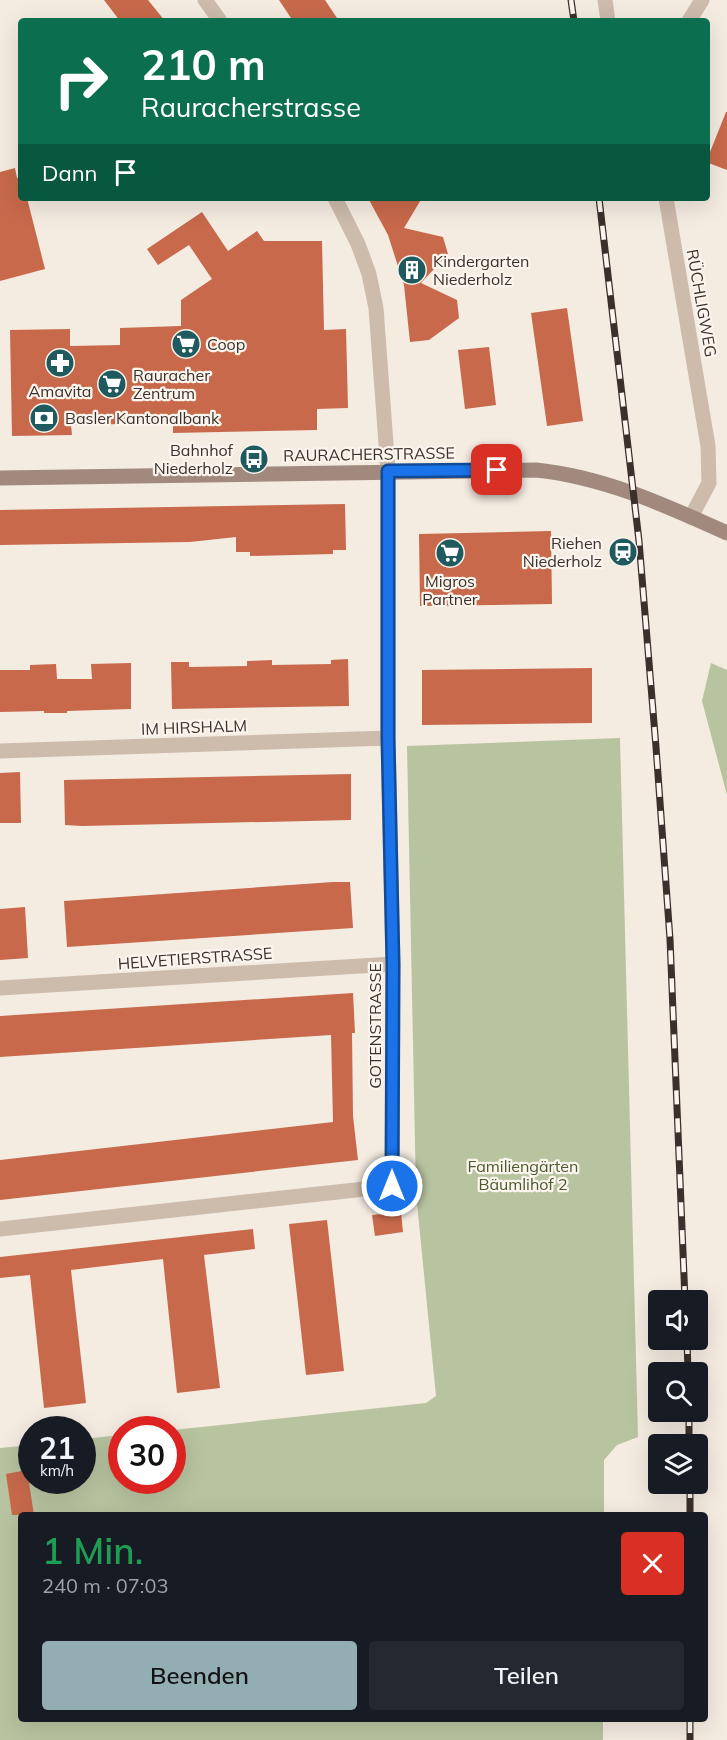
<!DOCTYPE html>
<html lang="de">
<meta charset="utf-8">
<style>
body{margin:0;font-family:Mulish,sans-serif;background:#242831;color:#f1f3f6;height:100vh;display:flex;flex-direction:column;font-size:22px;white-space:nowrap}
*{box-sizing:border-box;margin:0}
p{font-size:20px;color:#9ea1a6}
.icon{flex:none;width:33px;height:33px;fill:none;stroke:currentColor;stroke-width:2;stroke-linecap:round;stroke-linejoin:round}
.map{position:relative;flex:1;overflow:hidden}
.sheet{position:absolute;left:18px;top:1512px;width:690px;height:210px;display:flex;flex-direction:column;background:#171b24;border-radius:6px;box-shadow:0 6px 24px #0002}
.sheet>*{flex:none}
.top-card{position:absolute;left:18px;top:18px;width:692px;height:183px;border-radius:6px;box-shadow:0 6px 24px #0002;background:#0b6e4f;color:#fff;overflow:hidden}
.tools{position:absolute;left:648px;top:1290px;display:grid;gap:12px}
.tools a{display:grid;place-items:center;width:60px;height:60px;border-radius:6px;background:#171b24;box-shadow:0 6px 24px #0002;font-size:30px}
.speed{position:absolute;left:18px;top:1416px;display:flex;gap:12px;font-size:30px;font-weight:700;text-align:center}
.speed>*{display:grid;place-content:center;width:78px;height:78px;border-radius:50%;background:#171b24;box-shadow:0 6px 24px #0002;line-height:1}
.speed small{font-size:15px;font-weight:400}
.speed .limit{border:9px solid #d22;background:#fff;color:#111}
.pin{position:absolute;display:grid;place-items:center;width:51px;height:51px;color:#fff;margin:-26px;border-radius:12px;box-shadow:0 3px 9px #0006}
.me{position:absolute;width:66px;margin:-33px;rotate:0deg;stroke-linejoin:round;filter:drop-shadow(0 0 4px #0008)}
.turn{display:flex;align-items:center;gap:21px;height:126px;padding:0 24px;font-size:27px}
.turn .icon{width:78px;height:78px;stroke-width:2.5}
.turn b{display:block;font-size:42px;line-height:51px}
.then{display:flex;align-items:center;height:57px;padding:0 24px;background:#0003;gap:12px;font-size:22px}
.round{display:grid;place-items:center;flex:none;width:63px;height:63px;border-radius:6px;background:#242831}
.overview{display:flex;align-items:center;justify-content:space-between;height:102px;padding:0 24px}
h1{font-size:36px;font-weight:600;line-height:45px;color:#1e9e55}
.primary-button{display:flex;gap:12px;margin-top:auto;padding:12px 24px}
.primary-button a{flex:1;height:69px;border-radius:6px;background:#92aeb2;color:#111;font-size:24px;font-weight:600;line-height:69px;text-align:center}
.primary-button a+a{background:#242831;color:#f1f3f6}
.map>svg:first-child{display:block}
.green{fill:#b8c4a0}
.building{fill:#c8694b}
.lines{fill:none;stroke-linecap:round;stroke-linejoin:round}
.street{stroke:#cdbbac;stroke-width:15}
.secondary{stroke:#a18a7d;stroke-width:15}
.rail-casing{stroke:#3b302b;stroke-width:7}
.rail{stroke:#fbf5ee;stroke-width:4.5;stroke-dasharray:14;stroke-linecap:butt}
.route-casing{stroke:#114b97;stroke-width:15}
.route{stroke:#1a73e8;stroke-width:10}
.labels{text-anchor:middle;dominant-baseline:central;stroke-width:4.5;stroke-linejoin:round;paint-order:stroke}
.poi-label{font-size:16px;fill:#3b302b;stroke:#fbf5ee;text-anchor:start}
.street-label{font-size:16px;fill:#3b302b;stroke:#fbf5ee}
.park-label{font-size:16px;fill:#4a5a2e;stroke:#fbf5ee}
</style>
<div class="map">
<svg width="727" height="1740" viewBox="0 0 727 1740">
<rect width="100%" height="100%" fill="#f4ebe1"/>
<!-- green -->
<path class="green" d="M 711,663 L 727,670 L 727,795 L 702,701 Z
M 620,738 L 638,1437 L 617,1445 L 604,1460 L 604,1515 L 21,1515 L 21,1719 L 603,1719 L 603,1740 L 0,1740 L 0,1448 L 31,1445 L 32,1480 L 82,1480 L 83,1439 L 121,1435 L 122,1480 L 172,1480 L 173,1430 L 426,1403 L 436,1396 L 416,1193 L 407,746 Z"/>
<!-- building -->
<path class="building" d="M 104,0 L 148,0 L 165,21 L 120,21 Z
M 279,0 L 325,0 L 339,21 L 293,21 Z
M 726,112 L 727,112 L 727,170 L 706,162 Z
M 15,168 L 17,178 L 21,177 L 21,198 L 27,198 L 45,269 L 0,281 L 0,172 Z
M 368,198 L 422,198 L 404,228 L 443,237 L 448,254 L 421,283 L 457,300 L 459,318 L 429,340 L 410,342 L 404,285 L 388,235 Z
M 202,212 L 228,251 L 257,231 L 264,241 L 322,241 L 324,330 L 346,329 L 348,408 L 317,409 L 317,430 L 173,433 L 173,423 L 71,425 L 72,435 L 12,436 L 10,330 L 70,329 L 70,346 L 120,345 L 120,328 L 181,326 L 181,300 L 212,279 L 189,245 L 158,265 L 147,249 Z
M 567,308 L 583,421 L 547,426 L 531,313 Z
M 489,347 L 496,405 L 465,409 L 458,350 Z
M 345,504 L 346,550 L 333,550 L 333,554 L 250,556 L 250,552 L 236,552 L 236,537 L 190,542 L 0,545 L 0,510 Z
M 551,531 L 552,604 L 420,606 L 419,534 Z
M 348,659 L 349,706 L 172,709 L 171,662 L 189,662 L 189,667 L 247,666 L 247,661 L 272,660 L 272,665 L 331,664 L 331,660 Z
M 131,663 L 131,709 L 67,711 L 67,713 L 44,713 L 44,711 L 0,712 L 0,670 L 30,670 L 30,665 L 56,664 L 57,679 L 92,679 L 91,664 Z
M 592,668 L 592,723 L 422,725 L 422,670 Z
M 20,772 L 21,823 L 0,823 L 0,773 Z
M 351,774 L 351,820 L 82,826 L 65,825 L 64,780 Z
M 333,882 L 350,882 L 353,928 L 67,947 L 64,901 Z
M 25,907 L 28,958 L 0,960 L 0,909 Z
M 353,993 L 355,1033 L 352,1033 L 353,1116 L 358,1160 L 0,1200 L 0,1160 L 333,1122 L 331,1035 L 0,1057 L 0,1016 Z
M 401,1212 L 403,1232 L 375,1236 L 372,1215 Z
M 327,1220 L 344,1371 L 306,1375 L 289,1224 Z
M 253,1229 L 255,1249 L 204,1255 L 220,1388 L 177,1393 L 163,1259 L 71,1270 L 86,1403 L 44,1408 L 30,1275 L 0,1278 L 0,1257 Z
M 27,1470 L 34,1515 L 12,1515 L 6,1474 Z"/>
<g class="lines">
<!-- street -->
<path class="street" d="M 205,0 L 220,21
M 605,0 L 608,21
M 689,21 L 702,0
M 666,198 L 708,446 L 709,483 L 691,517
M 0,751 L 388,738
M 0,988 L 393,964
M 0,1229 L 392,1186 L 393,964 L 388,738 L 388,471 L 376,308 L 369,274 L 358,244 L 335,198"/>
<!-- secondary -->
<path class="secondary" d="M 0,478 L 536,470 C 604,477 665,505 727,533"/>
<!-- rail casing -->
<g class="rail-casing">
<path id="rail" d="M 571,0 L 574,21
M 599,198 L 639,541 L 656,747 L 670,939 L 685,1300
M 687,1340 L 688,1372
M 689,1412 L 689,1444
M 690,1484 L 690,1515
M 690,1719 L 690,1740"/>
</g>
<!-- rail -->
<use href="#rail" class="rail"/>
</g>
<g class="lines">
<!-- route casing -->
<g class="route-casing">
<path id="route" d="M 392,1186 L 393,964 L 388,738 L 388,471 L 497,470"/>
</g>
<!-- route -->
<use href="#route" class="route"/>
</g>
<!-- icons -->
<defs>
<g id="building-disc" transform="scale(1.5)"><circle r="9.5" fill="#1f5a5e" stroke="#fbf5ee"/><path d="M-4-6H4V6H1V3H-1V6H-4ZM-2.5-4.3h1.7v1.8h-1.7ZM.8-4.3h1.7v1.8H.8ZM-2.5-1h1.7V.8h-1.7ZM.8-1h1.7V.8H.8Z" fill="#fff"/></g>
<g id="supermarket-disc" transform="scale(1.5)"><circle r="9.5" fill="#1f5a5e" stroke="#fbf5ee"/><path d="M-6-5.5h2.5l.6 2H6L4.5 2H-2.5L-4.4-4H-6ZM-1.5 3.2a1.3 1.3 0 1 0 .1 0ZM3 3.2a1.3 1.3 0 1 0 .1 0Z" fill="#fff"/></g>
<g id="pharmacy-disc" transform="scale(1.5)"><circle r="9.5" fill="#1f5a5e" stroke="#fbf5ee"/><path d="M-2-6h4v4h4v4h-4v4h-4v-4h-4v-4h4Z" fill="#fff"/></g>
<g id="bank-disc" transform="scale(1.5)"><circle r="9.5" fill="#1f5a5e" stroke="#fbf5ee"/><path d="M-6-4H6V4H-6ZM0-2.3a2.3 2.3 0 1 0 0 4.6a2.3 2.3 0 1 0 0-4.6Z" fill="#fff"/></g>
<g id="bus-disc" transform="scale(1.5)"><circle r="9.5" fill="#1f5a5e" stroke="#fbf5ee"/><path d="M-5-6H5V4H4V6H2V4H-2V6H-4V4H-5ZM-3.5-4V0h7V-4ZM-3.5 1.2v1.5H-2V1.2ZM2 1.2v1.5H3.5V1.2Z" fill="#fff"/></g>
<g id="station-disc" transform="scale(1.5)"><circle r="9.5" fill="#1f5a5e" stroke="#fbf5ee"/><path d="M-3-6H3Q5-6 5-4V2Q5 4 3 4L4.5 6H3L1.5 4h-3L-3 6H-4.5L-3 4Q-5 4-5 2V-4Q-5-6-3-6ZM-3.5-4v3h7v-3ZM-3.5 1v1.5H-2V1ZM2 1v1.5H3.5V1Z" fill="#fff"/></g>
</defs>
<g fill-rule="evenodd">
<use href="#building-disc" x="412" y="270"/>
<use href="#supermarket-disc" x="186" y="344"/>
<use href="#pharmacy-disc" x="60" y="363"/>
<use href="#supermarket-disc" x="112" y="384"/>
<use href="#bank-disc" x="44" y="418"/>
<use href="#bus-disc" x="254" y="459"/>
<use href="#station-disc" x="623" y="552"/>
<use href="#supermarket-disc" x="450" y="553"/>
</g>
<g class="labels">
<!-- poi labels -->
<g class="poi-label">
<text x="433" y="261">Kindergarten<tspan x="433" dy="18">Niederholz</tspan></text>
<text x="207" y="344">Coop</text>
<text x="133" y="375">Rauracher<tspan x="133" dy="18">Zentrum</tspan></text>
<text x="60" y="391" text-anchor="middle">Amavita</text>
<text x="65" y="418">Basler Kantonalbank</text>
<text x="233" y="450" text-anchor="end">Bahnhof<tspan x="233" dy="18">Niederholz</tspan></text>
<text x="602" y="543" text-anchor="end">Riehen<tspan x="602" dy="18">Niederholz</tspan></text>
<text x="450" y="581" text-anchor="middle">Migros<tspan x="450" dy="18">Partner</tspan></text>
</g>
<!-- street labels -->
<g class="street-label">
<text transform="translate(702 303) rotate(80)">RÜCHLIGWEG</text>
<text transform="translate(369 454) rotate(-1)">RAURACHERSTRASSE</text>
<text transform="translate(194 727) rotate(-2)">IM HIRSHALM</text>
<text transform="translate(195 958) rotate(-4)">HELVETIERSTRASSE</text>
<text transform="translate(375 1026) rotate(-90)">GOTENSTRASSE</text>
</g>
<!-- park labels -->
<g class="park-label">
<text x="523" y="1166">Familiengärten<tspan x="523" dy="18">Bäumlihof 2</tspan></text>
</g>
</g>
</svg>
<div class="tools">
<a><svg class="icon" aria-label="sound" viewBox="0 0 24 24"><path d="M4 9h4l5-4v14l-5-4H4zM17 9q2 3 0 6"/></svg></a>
<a><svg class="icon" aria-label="search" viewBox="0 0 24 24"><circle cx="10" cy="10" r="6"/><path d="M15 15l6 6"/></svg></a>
<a><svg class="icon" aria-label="layers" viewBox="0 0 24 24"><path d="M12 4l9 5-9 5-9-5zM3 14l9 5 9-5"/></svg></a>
</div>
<div class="speed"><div>21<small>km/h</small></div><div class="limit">30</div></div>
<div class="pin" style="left:497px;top:470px;background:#d93025"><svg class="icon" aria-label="arrive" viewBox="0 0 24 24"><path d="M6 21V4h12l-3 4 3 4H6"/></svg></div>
<svg class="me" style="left:392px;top:1186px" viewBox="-20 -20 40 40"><circle r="17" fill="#1a73e8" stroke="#fff" stroke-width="3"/><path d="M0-11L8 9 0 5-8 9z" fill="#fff"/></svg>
<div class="top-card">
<div class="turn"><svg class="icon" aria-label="right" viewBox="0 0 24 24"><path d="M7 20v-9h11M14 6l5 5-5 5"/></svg><div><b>210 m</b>Rauracherstrasse</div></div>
<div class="then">Dann<svg class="icon" aria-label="arrive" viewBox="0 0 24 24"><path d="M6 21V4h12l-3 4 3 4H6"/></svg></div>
</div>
<section class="sheet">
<div class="overview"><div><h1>1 Min.</h1><p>240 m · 07:03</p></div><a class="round" style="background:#d93025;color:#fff"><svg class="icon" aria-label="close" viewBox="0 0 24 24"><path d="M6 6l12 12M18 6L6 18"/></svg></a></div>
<div class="primary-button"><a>Beenden</a><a>Teilen</a></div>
</section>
</div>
